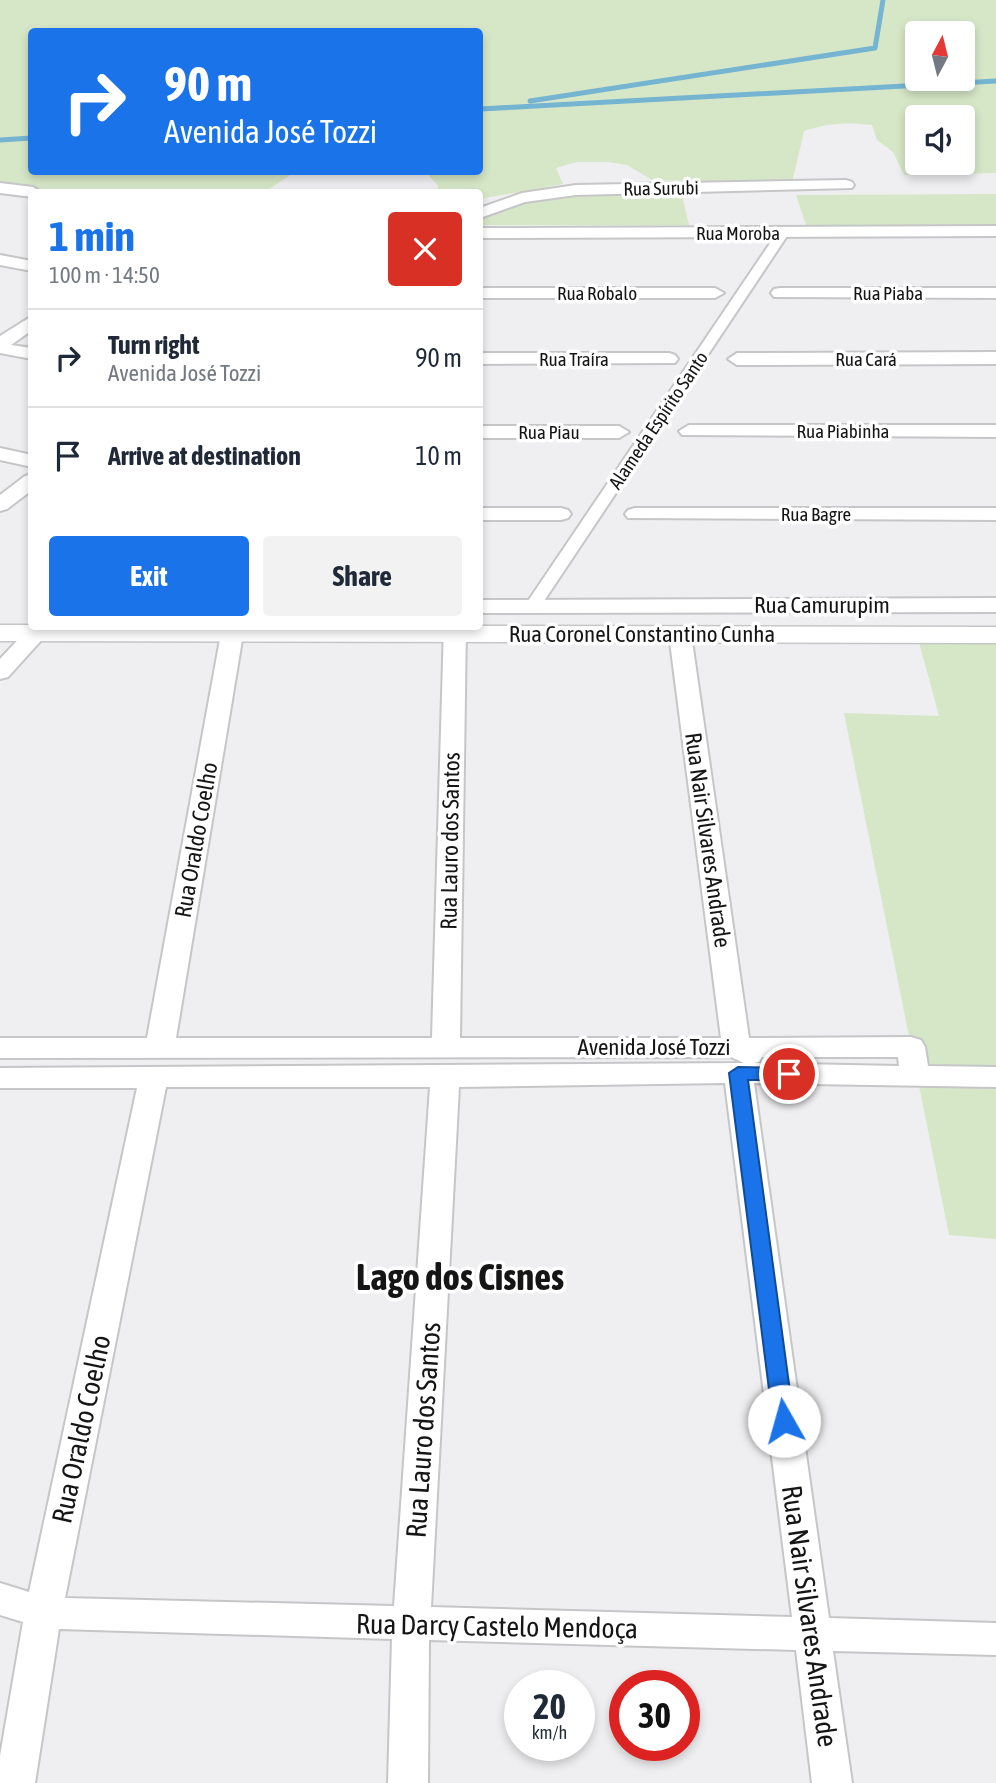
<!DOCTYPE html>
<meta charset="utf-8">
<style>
body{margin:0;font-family:"Asap Condensed",sans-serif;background:#f2f2f3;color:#1f2937;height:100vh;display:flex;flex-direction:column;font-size:26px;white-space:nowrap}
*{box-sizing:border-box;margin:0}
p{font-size:23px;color:#747a83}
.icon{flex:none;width:38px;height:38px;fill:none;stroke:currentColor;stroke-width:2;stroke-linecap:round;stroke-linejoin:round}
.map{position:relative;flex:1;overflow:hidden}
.panel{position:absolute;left:28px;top:189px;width:455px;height:441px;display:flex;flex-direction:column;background:#fff;border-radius:7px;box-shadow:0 4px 10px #0003}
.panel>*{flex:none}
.guide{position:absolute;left:28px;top:28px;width:455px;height:147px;border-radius:7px;box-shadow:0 4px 10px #0003;background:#1a73e8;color:#fff;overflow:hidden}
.needle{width:46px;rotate:7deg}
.tools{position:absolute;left:905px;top:21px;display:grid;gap:14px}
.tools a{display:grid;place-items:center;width:70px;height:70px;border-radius:7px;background:#fff;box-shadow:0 4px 10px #0003;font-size:35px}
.speed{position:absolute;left:504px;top:1670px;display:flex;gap:14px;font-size:35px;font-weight:700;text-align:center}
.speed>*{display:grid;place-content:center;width:91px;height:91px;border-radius:50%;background:#fff;box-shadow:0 4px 10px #0003;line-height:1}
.speed small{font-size:18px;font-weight:400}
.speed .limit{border:10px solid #d22;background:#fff;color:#111}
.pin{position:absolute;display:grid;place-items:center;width:60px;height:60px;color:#fff;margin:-30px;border:4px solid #fff;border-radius:50%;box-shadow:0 2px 7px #0007}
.me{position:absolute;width:77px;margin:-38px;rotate:353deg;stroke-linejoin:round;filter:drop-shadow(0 0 5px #0008)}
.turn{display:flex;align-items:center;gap:24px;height:147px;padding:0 21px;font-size:32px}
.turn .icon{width:91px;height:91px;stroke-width:2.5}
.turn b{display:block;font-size:49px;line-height:60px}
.round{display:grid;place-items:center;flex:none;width:74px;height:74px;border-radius:7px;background:#f2f2f3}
.summary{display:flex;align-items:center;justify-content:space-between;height:119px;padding:0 21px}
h1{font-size:42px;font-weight:700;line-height:52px;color:#1a73e8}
.primary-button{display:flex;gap:14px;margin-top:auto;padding:14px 21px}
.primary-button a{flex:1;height:80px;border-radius:7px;background:#1a73e8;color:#fff;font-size:28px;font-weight:700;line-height:80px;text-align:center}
.primary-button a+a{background:#f2f2f3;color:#1f2937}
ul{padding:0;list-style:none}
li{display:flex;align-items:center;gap:21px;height:98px;padding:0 21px;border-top:2px solid #e0e1e3}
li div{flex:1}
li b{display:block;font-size:26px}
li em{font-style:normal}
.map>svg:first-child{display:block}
.green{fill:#d6e7c7;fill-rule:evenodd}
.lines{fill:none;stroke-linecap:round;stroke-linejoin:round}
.stream{stroke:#75b5d2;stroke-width:5}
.pedestrian-casing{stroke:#c6c6c8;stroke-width:4}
.minor-casing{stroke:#c6c6c8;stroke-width:4}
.tertiary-casing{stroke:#c6c6c8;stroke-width:3}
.pedestrian{fill:#fff;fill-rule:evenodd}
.minor{fill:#fff;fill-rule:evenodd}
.tertiary{fill:#fff;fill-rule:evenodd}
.route{fill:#1a73e8;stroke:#114b97;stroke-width:2}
.labels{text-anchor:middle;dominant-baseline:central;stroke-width:7;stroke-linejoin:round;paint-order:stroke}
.far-street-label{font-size:19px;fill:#151515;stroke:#fff}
.street-label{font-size:23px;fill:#151515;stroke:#fff}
.near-street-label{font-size:28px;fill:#151515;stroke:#fff}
.near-district-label{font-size:37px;font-weight:bold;fill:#151515;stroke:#fff}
</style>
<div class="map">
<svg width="996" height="1783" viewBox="0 0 996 1783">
<rect width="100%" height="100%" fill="#efeff1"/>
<!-- green -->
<path class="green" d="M 0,0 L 996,0 L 996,173 L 904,175 L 893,152 L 877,140 L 872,125 C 848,122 828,123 804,131 L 792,183 L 652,180 L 627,165 L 608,162 L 577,162 L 556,168 L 563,184 L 480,199 L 480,192 L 438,192 L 438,186 L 426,172 L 480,172 L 480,32 L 32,32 L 32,172 L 291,172 L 289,176 L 265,192 L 62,192 L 0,184 ZM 917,33 L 962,33 L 962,79 L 917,79 ZM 917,117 L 962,117 L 962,163 L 917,163 Z
M 996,194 L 996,225 L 806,225 L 796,195 Z
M 682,195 L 689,225 L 480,225 L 480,219 C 539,189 617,196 682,195 Z
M 917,635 L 996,638 L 996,1239 L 949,1235 L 844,713 L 939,716 Z"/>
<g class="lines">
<!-- stream -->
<path class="stream" d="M 530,101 L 875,48 L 883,0
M 480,109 L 996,81
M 0,140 L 32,138"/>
<!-- pedestrian casing -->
<g class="pedestrian-casing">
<path id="pedestrian" d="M 783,229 L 789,233 L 540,607 L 532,612 L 526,610 L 524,607 L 777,233 Z"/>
</g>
<!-- minor casing -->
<g class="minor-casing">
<path id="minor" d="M 846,180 L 852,182 L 854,185 L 852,188 L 576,195 L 525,202 L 480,218 L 480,208 L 522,193 L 576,185 Z
M 0,183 L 33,187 L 41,192 L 32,192 L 32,197 L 0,193 Z
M 996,226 L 996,236 L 480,238 L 480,228 Z
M 0,255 L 32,261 L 32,271 L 0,265 Z
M 480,288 L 715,288 L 724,293 L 715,298 L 480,298 Z
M 780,288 L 996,288 L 996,298 L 774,297 L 771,293 L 774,289 Z
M 32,316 L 32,330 L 11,345 L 32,348 L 32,359 L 0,353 L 0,336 Z
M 996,352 L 996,364 L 737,365 L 728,359 L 737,353 Z
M 669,353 L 675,355 L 678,359 L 675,363 L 480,364 L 480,353 Z
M 689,425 L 996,425 L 996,437 L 682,435 L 679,431 Z
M 480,426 L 619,426 L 629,432 L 619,438 L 480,438 Z
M 0,448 L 32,455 L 32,467 L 0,460 Z
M 32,474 L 32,490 L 7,509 L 0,511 L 0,495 L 25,476 Z
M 480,508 L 561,508 L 568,510 L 571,514 L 568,518 L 561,520 L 480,520 Z
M 635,508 L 996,508 L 996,520 L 628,518 L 625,514 L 628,510 Z
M 996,598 L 996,612 L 480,613 L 480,600 Z
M 444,626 L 466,626 L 460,1038 L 721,1038 L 669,634 L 672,629 L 688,629 L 691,634 L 749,1038 L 911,1037 L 921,1040 L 925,1047 L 928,1066 L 996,1067 L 996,1087 L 754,1083 L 829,1618 L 996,1623 L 996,1655 L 833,1651 L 852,1783 L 812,1783 L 796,1650 L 429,1640 L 428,1783 L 388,1783 L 392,1639 L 59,1629 L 35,1783 L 0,1783 L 0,1756 L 23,1622 L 0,1615 L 0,1583 L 29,1592 L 137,1088 L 0,1088 L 0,1068 L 744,1063 L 731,1057 L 0,1058 L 0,1038 L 147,1038 L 221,634 L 224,629 L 240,629 L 243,634 L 176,1038 L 432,1038 ZM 762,1057 L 898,1057 L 899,1066 L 753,1063 L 759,1062 ZM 725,1083 L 792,1617 L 431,1607 L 459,1087 ZM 166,1087 L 430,1087 L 394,1606 L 65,1598 Z
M 36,627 L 44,629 L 47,634 L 8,677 L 0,679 L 0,659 L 28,629 Z"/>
</g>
<!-- tertiary casing -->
<g class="tertiary-casing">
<path id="tertiary" d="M 0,625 L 996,627 L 996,643 L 0,641 Z"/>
</g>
<!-- pedestrian -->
<use href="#pedestrian" class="pedestrian"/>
<!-- minor -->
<use href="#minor" class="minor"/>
<!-- tertiary -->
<use href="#tertiary" class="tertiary"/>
</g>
<!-- route -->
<path class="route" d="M 738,1067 L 789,1068 L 797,1074 L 789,1080 L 748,1080 L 794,1421 L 791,1426 L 784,1429 L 777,1426 L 773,1421 L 729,1073 Z"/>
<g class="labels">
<!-- far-street labels -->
<g class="far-street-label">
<text transform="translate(661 188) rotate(-1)">Rua Surubi</text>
<text x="738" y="233">Rua Moroba</text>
<text x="597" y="293">Rua Robalo</text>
<text x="888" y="293">Rua Piaba</text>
<text x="574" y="359">Rua Traíra</text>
<text x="866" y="359">Rua Cará</text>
<text transform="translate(658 420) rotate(-56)">Alameda Espírito Santo</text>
<text x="843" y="431">Rua Piabinha</text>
<text x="549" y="432">Rua Piau</text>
<text x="816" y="514">Rua Bagre</text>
</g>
<!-- street labels -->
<g class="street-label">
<text x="822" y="605">Rua Camurupim</text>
<text x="642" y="634">Rua Coronel Constantino Cunha</text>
<text transform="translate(196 840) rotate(-80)">Rua Oraldo Coelho</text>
<text transform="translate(708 840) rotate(82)">Rua Nair Silvares Andrade</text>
<text transform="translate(450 841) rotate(-89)">Rua Lauro dos Santos</text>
<text x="654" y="1047">Avenida José Tozzi</text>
</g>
<!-- near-street labels -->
<g class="near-street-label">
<text transform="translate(81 1429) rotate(-78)">Rua Oraldo Coelho</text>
<text transform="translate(423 1430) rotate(-86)">Rua Lauro dos Santos</text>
<text transform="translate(810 1616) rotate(82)">Rua Nair Silvares Andrade</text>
<text transform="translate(497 1626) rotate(1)">Rua Darcy Castelo Mendoça</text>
</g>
<!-- near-district labels -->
<g class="near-district-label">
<text x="460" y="1276">Lago dos Cisnes</text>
</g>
</g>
</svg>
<div class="tools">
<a><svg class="needle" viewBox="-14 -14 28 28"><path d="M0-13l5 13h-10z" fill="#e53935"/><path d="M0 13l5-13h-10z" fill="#747a83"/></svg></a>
<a><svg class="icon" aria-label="sound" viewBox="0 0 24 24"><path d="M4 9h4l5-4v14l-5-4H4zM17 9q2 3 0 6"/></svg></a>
</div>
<div class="speed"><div>20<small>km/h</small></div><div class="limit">30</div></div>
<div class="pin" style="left:789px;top:1074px;background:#d93025"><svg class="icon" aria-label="arrive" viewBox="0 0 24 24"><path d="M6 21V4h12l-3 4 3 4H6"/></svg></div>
<svg class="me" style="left:784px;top:1421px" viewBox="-20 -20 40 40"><circle r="19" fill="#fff"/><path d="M0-13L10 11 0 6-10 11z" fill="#1a73e8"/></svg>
<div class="guide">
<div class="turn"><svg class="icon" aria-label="right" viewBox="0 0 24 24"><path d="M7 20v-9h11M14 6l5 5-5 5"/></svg><div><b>90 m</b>Avenida José Tozzi</div></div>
</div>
<section class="panel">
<div class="summary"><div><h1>1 min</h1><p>100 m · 14:50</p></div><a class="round" style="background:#d93025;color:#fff"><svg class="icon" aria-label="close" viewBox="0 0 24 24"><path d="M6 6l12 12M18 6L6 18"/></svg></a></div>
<ul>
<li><svg class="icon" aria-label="right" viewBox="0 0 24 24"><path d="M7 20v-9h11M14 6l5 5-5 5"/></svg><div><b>Turn right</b><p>Avenida José Tozzi</p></div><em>90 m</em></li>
<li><svg class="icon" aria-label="arrive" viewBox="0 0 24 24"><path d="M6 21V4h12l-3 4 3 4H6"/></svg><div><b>Arrive at destination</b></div><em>10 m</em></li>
</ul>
<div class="primary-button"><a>Exit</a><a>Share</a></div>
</section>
</div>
